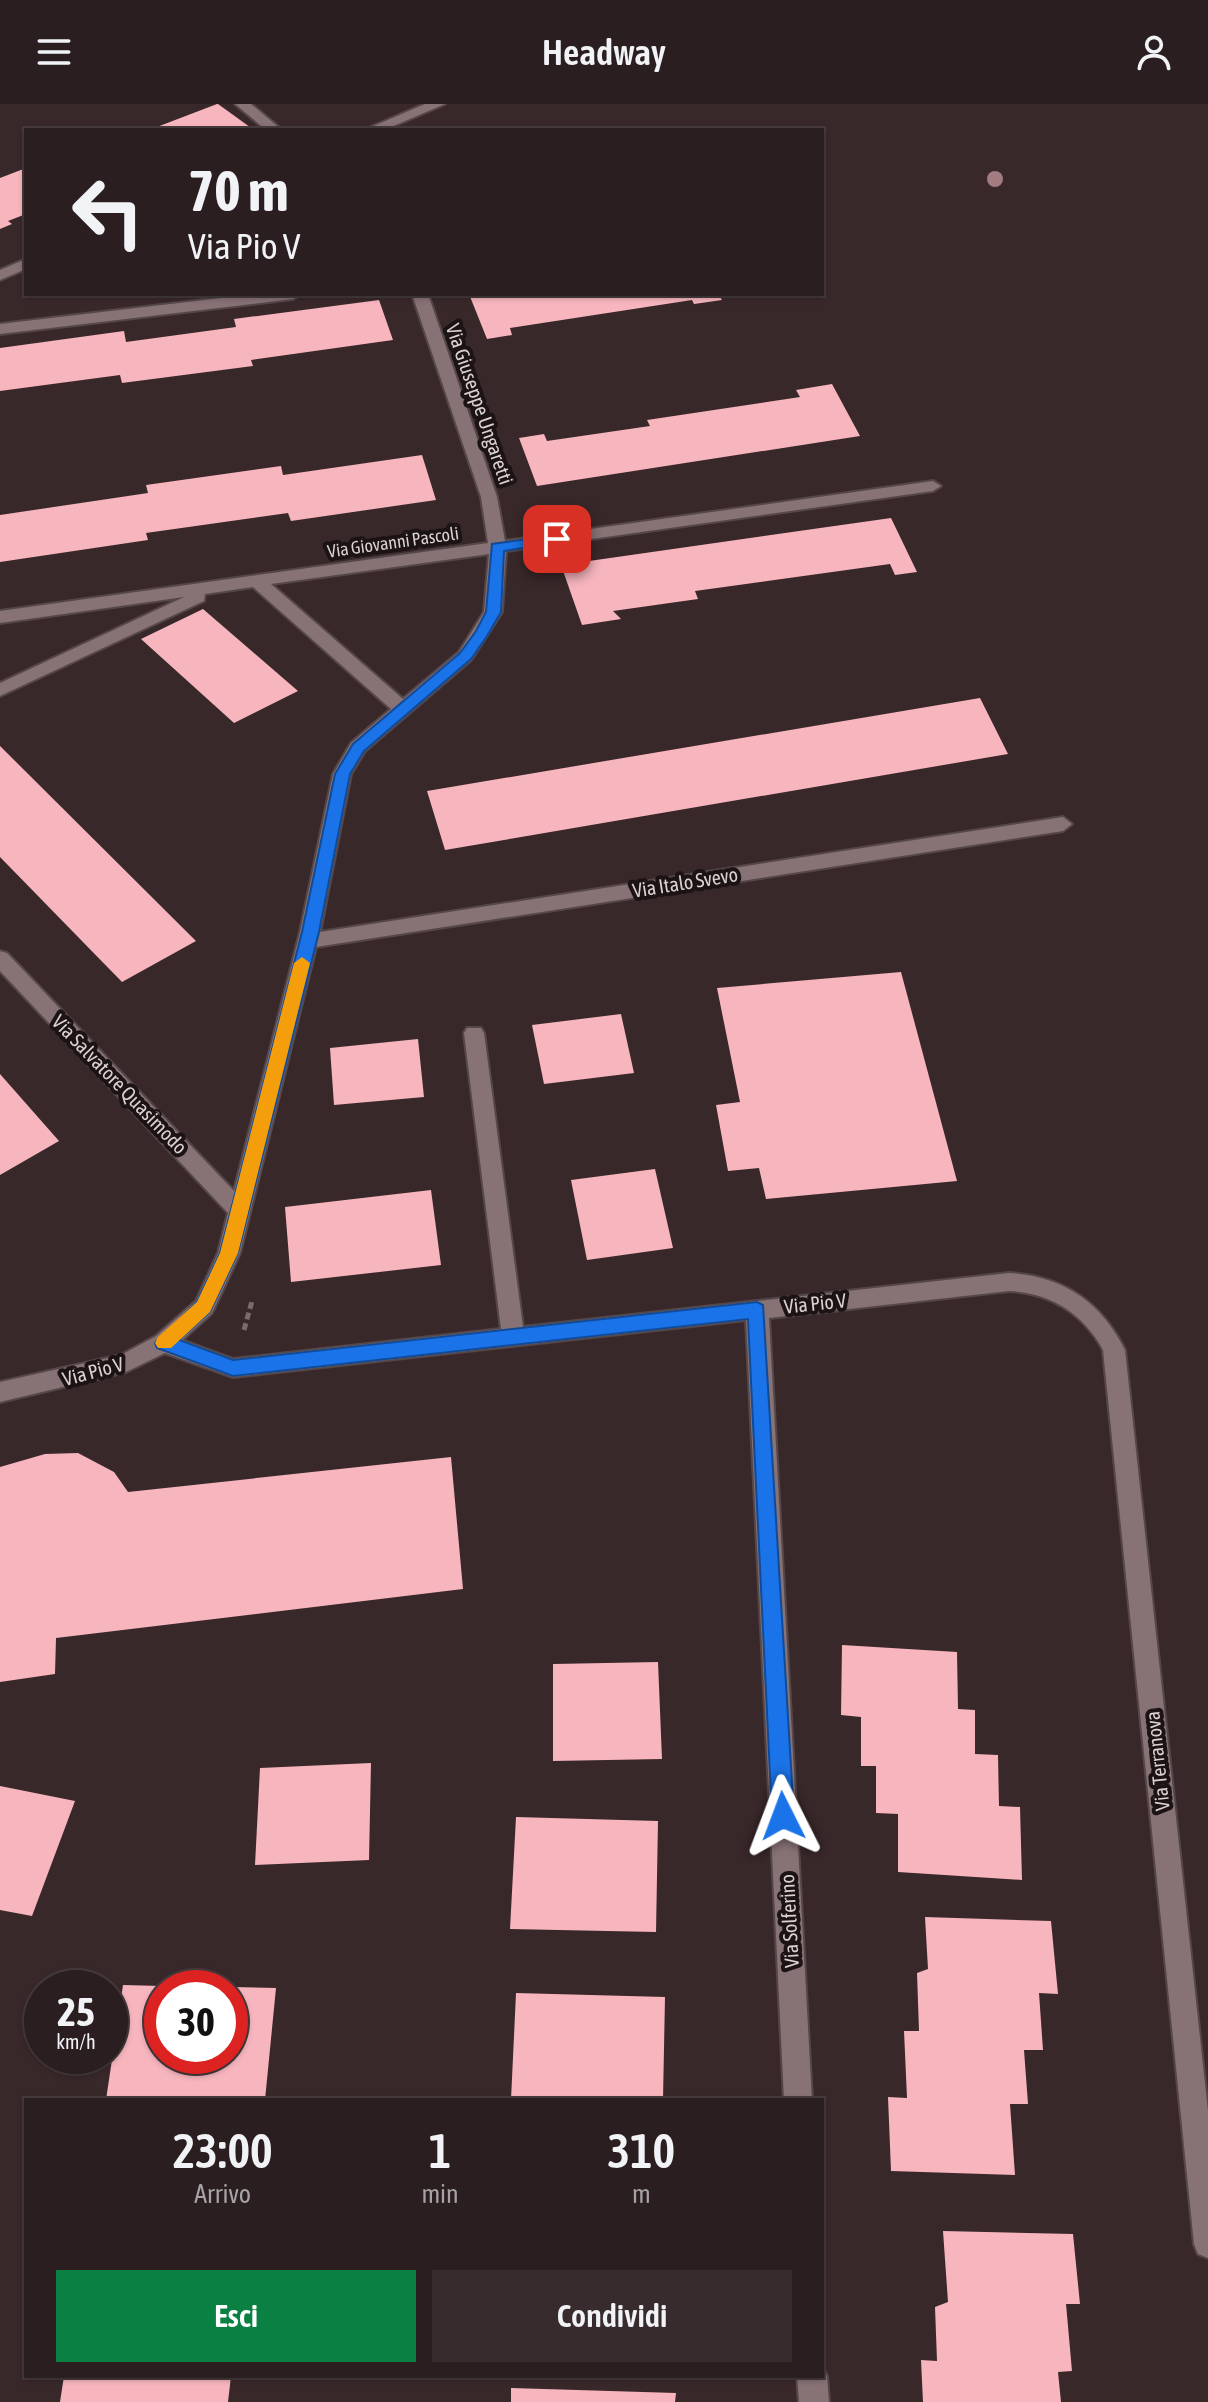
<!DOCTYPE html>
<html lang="it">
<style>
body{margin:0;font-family:"Asap Condensed",sans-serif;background:#372b2d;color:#f1f3f6;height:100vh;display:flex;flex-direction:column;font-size:30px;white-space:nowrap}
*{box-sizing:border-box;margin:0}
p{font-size:26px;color:#a6a2a5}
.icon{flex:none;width:44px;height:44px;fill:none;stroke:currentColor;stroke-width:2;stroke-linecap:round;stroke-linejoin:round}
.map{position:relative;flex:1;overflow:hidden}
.side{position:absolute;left:24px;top:1994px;width:800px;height:280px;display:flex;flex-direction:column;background:#2b1e20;border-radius:0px;box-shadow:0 2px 6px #0004,0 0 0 2px #473c3e}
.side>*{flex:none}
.guide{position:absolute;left:24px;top:24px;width:800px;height:168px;border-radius:0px;box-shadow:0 2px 6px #0004,0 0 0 2px #473c3e;background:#2b1e20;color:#f1f3f6;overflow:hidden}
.speed{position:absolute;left:24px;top:1866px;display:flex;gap:16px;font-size:40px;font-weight:700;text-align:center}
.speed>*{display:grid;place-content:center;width:104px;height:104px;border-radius:50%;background:#2b1e20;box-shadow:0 2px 6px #0004,0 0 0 2px #473c3e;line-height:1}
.speed small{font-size:20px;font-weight:400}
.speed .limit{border:12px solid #d22;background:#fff;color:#111}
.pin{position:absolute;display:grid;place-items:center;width:68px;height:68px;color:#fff;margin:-34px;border-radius:16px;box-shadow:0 4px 12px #0006}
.me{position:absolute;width:88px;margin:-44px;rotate:357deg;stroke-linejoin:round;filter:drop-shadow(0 0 6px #0008)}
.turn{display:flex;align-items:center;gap:28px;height:168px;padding:0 32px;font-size:36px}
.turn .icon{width:104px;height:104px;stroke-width:2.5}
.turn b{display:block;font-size:56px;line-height:68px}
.eta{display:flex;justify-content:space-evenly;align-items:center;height:136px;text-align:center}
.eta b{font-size:48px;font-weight:600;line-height:56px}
.button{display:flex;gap:16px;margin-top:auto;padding:16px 32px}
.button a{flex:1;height:92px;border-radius:0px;background:#0b8043;color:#fff;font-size:32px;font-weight:600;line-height:92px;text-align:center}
.button a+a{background:#372b2d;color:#f1f3f6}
header{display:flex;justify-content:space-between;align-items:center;height:104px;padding:0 32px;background:#2b1e20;font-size:36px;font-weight:600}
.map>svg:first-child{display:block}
.building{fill:#f7b5be}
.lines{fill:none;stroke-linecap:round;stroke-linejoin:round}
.minor-casing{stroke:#554648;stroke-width:4}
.path{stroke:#796a6c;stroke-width:5;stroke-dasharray:7 4;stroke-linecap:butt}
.minor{fill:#877275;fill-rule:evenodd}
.tree{fill:#a27c80}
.route{fill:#1a73e8;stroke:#114b97;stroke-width:2}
.slow{fill:#f59e0b}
.labels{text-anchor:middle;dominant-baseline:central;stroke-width:8;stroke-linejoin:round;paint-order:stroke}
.far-street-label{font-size:18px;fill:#dcd0d2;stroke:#1b1314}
.street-label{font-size:20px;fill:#dcd0d2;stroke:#1b1314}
</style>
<header><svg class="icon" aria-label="menu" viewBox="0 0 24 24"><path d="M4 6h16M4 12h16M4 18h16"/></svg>Headway<svg class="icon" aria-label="person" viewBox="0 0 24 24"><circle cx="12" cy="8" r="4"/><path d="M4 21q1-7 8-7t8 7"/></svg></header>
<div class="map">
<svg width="1208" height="2298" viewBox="0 0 1208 2298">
<rect width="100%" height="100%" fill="#39282a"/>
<!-- building -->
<path class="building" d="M 218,0 L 254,26 L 149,26 L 217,0 Z
M 26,64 L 26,110 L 8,117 L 12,120 L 0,125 L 0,74 Z
M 469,190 L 718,190 L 722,196 L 694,200 L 692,196 L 510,224 L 512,231 L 487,235 Z
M 379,196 L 393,236 L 251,256 L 253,262 L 122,279 L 120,271 L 0,287 L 0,244 L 124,227 L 126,238 L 236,223 L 234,215 Z
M 832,280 L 860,332 L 537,382 L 519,334 L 544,330 L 547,337 L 650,322 L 647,316 L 800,293 L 796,286 Z
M 422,351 L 436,396 L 291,417 L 288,409 L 146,429 L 148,436 L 0,458 L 0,411 L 148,389 L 146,381 L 281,362 L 283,371 Z
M 891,414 L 917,468 L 895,471 L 890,460 L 695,487 L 698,495 L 613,507 L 621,515 L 582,521 L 561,461 Z
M 203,505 L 298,587 L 234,619 L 141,535 Z
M 980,594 L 1008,650 L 445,746 L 427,687 Z
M 0,642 L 196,837 L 122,878 L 0,753 Z
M 901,868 L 957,1077 L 766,1095 L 759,1064 L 728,1067 L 716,1001 L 740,998 L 717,884 Z
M 621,910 L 634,969 L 544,980 L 532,921 Z
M 418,935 L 424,993 L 334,1001 L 330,944 Z
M 0,970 L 59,1037 L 0,1071 Z
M 655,1065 L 673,1144 L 587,1156 L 571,1076 Z
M 431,1086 L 441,1161 L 291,1178 L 285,1103 Z
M 78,1349 L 114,1368 L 128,1388 L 451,1353 L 463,1485 L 56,1534 L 55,1570 L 0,1578 L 0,1363 L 45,1350 Z
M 842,1541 L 957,1548 L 958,1605 L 975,1606 L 975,1650 L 998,1651 L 999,1702 L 1020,1703 L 1022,1776 L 898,1768 L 898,1710 L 876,1709 L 876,1662 L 861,1662 L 861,1613 L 841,1611 Z
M 658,1558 L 662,1655 L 553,1657 L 553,1560 Z
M 371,1659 L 369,1756 L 255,1761 L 260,1664 Z
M 0,1682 L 75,1697 L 32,1812 L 0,1806 Z
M 516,1713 L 658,1717 L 656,1828 L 510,1825 Z
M 925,1813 L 1051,1817 L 1058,1890 L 1039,1889 L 1043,1946 L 1024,1946 L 1028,2000 L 1010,2000 L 1015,2071 L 891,2067 L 888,1993 L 907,1994 L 904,1927 L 919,1927 L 917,1869 L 928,1865 Z
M 123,1881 L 162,1882 L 162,1952 L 230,1952 L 230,1883 L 276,1884 L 265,1996 L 106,1996 Z
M 516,1889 L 665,1893 L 663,1996 L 511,1996 Z
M 943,2127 L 1073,2130 L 1080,2200 L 1066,2200 L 1072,2267 L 1058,2268 L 1061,2298 L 923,2298 L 921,2256 L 937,2257 L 935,2203 L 948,2198 Z
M 64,2272 L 231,2272 L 228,2298 L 60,2298 Z
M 511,2284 L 676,2289 L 675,2298 L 511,2298 Z"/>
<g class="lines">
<!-- minor casing -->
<g class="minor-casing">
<path id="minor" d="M 235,0 L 251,0 L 282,26 L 266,26 Z
M 425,0 L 445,0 L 384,26 L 364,26 Z
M 26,155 L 26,165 L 0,176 L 0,166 Z
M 255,190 L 301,190 L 293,195 L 0,230 L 0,220 Z
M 412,190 L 428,190 L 497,393 L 505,437 L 933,377 L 941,382 L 933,387 L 506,447 L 502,508 L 471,556 L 365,647 L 351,670 L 320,828 L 1063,713 L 1072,720 L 1063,727 L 316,843 L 240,1149 L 212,1209 L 182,1236 L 233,1255 L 501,1225 L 464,929 L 467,924 L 481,924 L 484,929 L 523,1223 L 1009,1169 C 1063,1172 1101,1198 1125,1246 L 1208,2007 L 1208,2154 L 1198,2150 L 1194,2140 L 1103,1246 C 1083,1209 1050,1189 1009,1187 L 769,1214 L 812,1996 L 784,1996 L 746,1216 L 233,1273 L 165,1249 L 126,1268 L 0,1298 L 0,1278 L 121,1251 L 156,1232 L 196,1197 L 218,1149 L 228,1109 L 0,867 L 0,847 L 7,849 L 234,1087 L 300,828 L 333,670 L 351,639 L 391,605 L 253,483 L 205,490 L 204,497 L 0,592 L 0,579 L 184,493 L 0,519 L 0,507 L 488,439 L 481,393 ZM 489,450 L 484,508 L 459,548 L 403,595 L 271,480 Z
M 822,2261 L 827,2272 L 829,2298 L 799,2298 L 797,2272 L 822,2272 Z"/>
</g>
<!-- path -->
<path class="path" d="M 244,1226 L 252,1197"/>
<!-- minor -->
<use href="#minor" class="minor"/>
</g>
<!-- trees -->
<circle class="tree" cx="995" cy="75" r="8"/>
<!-- route -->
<path class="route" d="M 557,431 L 564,435 L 562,438 L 504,447 L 501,508 L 487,532 L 471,555 L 364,647 L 350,670 L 319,828 L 238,1149 L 210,1208 L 179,1236 L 233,1256 L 757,1198 L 763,1201 L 794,1712 L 791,1719 L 783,1722 L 775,1719 L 772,1712 L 748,1215 L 233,1272 L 157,1244 L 155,1239 L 197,1198 L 220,1149 L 302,828 L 335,670 L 353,640 L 460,549 L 476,527 L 486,508 L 492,440 Z"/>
<!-- slow -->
<path class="slow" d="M 302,853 L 310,859 L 238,1149 L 210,1208 L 171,1244 L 158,1244 L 155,1239 L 158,1233 L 197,1198 L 220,1149 L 294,859 Z"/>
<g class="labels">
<!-- far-street labels -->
<g class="far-street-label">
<text transform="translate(393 438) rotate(-8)">Via Giovanni Pascoli</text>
</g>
<!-- street labels -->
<g class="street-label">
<text transform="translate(480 300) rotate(71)">Via Giuseppe Ungaretti</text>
<text transform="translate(685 778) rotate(-9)">Via Italo Svevo</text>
<text transform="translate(120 980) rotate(46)">Via Salvatore Quasimodo</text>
<text transform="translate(815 1199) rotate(-6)">Via Pio V</text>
<text transform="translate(93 1267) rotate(-15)">Via Pio V</text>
<text transform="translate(1157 1657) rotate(-96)">Via Terranova</text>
<text transform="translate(789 1817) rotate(-93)">Via Solferino</text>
</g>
</g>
</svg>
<div class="speed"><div>25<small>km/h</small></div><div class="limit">30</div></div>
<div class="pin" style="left:557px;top:435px;background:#d93025"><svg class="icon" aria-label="arrive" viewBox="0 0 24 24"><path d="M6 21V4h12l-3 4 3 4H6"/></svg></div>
<svg class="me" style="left:783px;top:1712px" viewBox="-20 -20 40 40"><path d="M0-17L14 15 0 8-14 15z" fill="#1a73e8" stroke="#fff" stroke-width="4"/></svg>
<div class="guide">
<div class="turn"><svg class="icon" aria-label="left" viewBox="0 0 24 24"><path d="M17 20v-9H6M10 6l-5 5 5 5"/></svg><div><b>70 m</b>Via Pio V</div></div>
</div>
<section class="side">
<div class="eta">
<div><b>23:00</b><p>Arrivo</p></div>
<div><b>1</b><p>min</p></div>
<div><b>310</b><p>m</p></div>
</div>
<div class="button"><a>Esci</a><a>Condividi</a></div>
</section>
</div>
